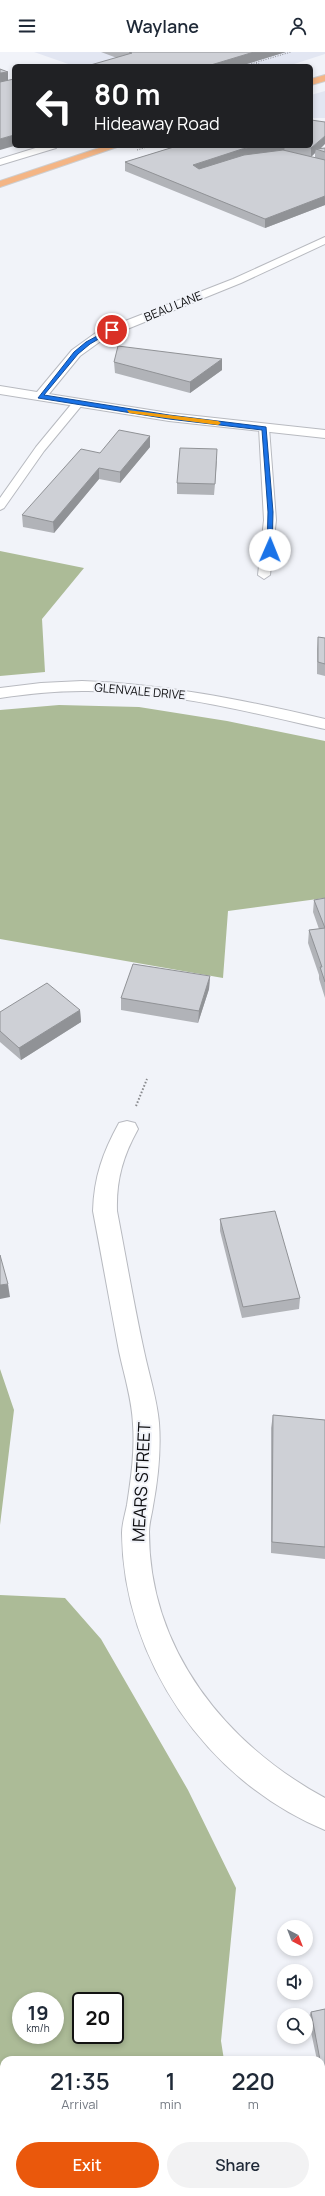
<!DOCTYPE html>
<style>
body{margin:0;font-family:Manrope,sans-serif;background:#f2f2f3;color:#1f2937;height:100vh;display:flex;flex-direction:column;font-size:15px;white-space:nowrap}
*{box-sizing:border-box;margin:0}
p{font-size:13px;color:#747a83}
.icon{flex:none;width:22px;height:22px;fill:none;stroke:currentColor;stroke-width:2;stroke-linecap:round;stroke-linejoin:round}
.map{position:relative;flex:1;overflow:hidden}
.sheet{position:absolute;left:0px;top:2004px;width:325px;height:140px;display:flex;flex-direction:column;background:#fff;border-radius:12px 12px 0 0;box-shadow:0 2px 6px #0003}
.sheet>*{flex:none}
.guide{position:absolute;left:12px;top:12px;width:301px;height:84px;border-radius:6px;box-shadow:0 2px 6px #0003;background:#202124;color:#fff;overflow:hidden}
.needle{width:26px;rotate:138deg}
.tools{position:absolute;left:277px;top:1868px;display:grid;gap:8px}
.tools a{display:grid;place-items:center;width:36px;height:36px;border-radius:50%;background:#fff;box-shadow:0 2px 6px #0003;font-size:20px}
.speed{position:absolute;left:12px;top:1940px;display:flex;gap:8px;font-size:20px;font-weight:700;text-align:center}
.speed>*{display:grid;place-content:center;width:52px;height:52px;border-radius:50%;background:#fff;box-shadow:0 2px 6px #0003;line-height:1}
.speed small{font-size:10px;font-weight:400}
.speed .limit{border:2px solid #111;border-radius:6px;background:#fff;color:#111}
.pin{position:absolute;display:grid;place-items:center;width:34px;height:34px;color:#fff;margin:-17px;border:2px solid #fff;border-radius:50%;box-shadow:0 1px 4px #0007}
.me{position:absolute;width:44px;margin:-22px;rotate:1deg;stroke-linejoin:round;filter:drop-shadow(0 0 3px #0008)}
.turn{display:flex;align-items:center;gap:14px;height:84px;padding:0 16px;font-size:18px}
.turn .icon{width:52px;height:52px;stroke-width:2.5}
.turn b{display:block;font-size:28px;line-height:34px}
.eta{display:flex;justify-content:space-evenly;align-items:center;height:68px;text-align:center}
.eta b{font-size:24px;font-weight:600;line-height:28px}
.action{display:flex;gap:8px;margin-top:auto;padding:8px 16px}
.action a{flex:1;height:46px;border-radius:24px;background:#ea580c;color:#fff;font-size:16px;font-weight:600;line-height:46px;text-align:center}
.action a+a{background:#f2f2f3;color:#1f2937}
header{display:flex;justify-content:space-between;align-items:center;height:52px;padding:0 16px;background:#fff;font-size:18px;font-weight:600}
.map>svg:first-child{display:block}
.built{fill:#e2e6f2}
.forest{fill:#acbb97;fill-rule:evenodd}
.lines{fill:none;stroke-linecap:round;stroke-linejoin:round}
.lane-casing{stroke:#b8bac0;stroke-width:2}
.street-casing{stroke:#b8bac0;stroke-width:2}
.primary-casing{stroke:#cececf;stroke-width:2}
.path-far1{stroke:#88898d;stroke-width:1;stroke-dasharray:1 1.5;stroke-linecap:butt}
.path{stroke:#88898d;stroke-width:2;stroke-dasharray:1.5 2;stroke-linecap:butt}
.lane{fill:#fff;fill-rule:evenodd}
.street{fill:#fff;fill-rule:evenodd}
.primary{fill:#f4b585;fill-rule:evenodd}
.wall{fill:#b1b3b8;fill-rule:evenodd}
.shaded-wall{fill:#909296}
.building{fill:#ced0d6;stroke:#909296}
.route{fill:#1a73e8;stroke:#114b97}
.slow{fill:#f59e0b}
.labels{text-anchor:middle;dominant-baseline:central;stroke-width:4;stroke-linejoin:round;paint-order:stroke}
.far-street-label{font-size:12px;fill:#0c0c0e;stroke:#f1f3f9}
.near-street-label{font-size:17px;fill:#0c0c0e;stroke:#f1f3f9}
</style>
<header><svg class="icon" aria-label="menu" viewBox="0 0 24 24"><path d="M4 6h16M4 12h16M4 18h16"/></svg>Waylane<svg class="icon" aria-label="person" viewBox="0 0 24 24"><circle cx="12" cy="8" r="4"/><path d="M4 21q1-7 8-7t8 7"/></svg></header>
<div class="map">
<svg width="325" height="2144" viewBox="0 0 325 2144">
<rect width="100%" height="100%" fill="#f1f3f9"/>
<!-- built -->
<path class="built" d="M 34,0 L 325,0 L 325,2 L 288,14 L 74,14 Z
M 325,39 L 325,66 L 311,66 L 311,43 Z"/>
<!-- forest -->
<path class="forest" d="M 0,499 L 84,516 L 42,567 L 45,620 L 0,624 Z
M 59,653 L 139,655 L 227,669 L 325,689 L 325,846 L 228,859 L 223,926 L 0,887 L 0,658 Z
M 0,1317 L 14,1358 L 0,1473 Z
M 0,1543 L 65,1546 L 101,1587 L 188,1738 L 236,1836 L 221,1989 L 224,2008 L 4,2008 L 4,2140 L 247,2140 L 248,2144 L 0,2144 ZM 21,1949 L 55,1949 L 55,1983 L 21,1983 ZM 81,1949 L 115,1949 L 115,1983 L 81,1983 Z"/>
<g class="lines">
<!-- lane casing -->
<g class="lane-casing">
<path id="lane" d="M 78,348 L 82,349 L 83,351 L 82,353 L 44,399 L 4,456 L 0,458 L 0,446 L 36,395 L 74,349 Z
M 264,373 L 269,376 L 276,468 L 270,523 L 264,527 L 258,523 L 264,468 L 259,376 Z"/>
</g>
<!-- street casing -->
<g class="street-casing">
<path id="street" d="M 42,94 L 57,94 L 56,96 L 0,113 L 0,107 Z
M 325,185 L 325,192 L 241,231 L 105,286 L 80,304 L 49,342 L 169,361 L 325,378 L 325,386 L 169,369 L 0,342 L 0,334 L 37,340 L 72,298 L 97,280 L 233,227 Z
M 82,629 C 165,632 244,648 325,667 L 325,677 C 245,659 164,638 82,639 C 54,639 27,642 0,646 L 0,636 L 41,631 Z
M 127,1069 L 135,1071 L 138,1077 C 123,1104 116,1128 117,1159 C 126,1206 134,1253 144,1299 C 149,1323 157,1347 159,1371 C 161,1398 158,1427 153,1454 C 152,1462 149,1471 149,1480 C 149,1598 226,1692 325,1746 L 325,1778 C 208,1730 123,1608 122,1481 C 122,1472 125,1463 127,1453 C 131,1427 135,1399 133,1372 C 132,1347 124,1323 119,1299 C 110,1252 102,1206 93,1159 C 94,1125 103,1100 119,1071 Z"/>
</g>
<!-- primary casing -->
<g class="primary-casing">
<path id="primary" d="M 325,23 L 325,29 L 311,33 L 311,27 Z
M 105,94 L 120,94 L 0,135 L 0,129 Z"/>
</g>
<!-- path-far1 -->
<path class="path-far1" d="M 256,11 L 265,14
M 244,14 L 291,0
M 137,98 L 150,94"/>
<!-- path -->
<path class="path" d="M 136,1054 L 147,1027"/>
<!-- lane -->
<use href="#lane" class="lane"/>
<!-- street -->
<use href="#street" class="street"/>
<!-- primary -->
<use href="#primary" class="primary"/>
</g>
<!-- wall -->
<path class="wall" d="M 101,0 L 286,0 L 240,14 L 87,14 L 117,6 Z
M 177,94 L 311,94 L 320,96 L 325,96 L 325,153 L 265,176 L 125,119 L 125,110 ZM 315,101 L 315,106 L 311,105 Z
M 222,307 L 222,318 L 190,341 L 115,321 L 114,310 Z
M 150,384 L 150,395 L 120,431 L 99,427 L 54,481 L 23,475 L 22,463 Z
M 217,409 L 214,443 L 177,442 L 177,431 Z
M 318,585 L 325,586 L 325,624 L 317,622 L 317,597 Z
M 325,846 L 325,946 L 319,927 L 319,923 L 308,891 L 309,878 L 319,877 L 313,860 L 314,848 Z
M 210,924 L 209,937 L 198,971 L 121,958 L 121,946 Z
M 80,958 L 81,970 L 21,1008 L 0,990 L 0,960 Z
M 220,1167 L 300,1246 L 299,1257 L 242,1266 L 220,1179 Z
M 273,1363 L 325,1368 L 325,1507 L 271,1501 L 271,1376 Z
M 325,1957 L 325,2052 L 321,2031 L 321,2008 L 317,2008 L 308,1966 L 311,1960 Z"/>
<!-- shaded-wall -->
<path class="shaded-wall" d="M 254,0 L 286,0 L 240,14 L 211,14 L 211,13 Z
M 8,20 L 8,30 L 0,32 L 0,21 Z
M 14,83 L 14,94 L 0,98 L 0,87 Z
M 325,84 L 325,92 L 319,98 L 316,97 L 315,101 L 311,105 L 311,96 Z
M 258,94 L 285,94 L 284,99 L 193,122 L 193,113 L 242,97 Z
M 325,144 L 325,153 L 265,176 L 265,167 Z
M 222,307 L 222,318 L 190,341 L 190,330 Z
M 150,384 L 150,395 L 120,431 L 120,420 Z
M 99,416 L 99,427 L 54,481 L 53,470 Z
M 210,924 L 209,937 L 198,971 L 199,959 Z
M 80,958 L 81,970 L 21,1008 L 19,996 Z
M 8,1232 L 10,1245 L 0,1247 L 0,1233 Z"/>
<!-- building -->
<path class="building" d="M 129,0 L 254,0 L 211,13 L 215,14 L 87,14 L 132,1 Z
M 0,17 L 8,20 L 0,21 Z
M 14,26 L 14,83 L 0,87 L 0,30 L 14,27 Z
M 311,68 L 325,70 L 325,84 L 311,96 L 303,94 L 311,94 Z
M 177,94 L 258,94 L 242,97 L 193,113 L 199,117 L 244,103 L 283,98 L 325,108 L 325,144 L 265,167 L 125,110 Z
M 325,96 L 325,100 L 316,97 Z
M 118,294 L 222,307 L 190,330 L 114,310 Z
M 119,378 L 150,384 L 120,420 L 99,416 L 53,470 L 22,463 L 81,397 L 100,401 Z
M 180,396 L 217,397 L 215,432 L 177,431 Z
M 318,585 L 325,586 L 325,612 L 318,610 Z
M 325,846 L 325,930 L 320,915 L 322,915 L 309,878 L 325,876 L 314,848 Z
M 133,912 L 210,924 L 199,959 L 121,946 Z
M 47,931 L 80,958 L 19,996 L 0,979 L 0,960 Z
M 275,1159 L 300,1246 L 243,1255 L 220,1167 Z
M 0,1203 L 8,1232 L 0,1233 Z
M 273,1363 L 325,1368 L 325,1495 L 272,1490 Z
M 325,1957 L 325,2032 L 321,2012 L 321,2008 L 320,2008 L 311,1960 Z"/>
<!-- route -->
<path class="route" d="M 110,277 L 114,278 L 90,292 L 78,302 L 44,343 L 169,363 L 266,375 L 273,460 L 272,500 L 267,498 L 268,460 L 262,378 L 169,367 L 38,346 L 74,300 L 86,290 Z"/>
<!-- slow -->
<path class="slow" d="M 127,358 L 218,369 L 221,371 L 218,373 L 129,361 Z"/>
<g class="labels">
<!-- far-street labels -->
<g class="far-street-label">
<text transform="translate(173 254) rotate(-22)">BEAU LANE</text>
<text transform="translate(140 639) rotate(5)">GLENVALE DRIVE</text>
</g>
<!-- near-street labels -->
<g class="near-street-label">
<text transform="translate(141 1430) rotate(-87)">MEARS STREET</text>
</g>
</g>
</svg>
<div class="tools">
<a><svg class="needle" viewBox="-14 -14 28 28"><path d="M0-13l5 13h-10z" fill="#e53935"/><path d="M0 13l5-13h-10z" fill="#747a83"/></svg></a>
<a><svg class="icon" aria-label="sound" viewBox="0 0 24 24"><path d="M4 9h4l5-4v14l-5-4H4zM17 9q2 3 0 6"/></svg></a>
<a><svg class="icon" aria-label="search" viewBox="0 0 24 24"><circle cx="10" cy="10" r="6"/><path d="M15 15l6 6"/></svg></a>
</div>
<div class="speed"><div>19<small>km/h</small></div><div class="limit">20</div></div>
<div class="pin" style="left:112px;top:278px;background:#d93025"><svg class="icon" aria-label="arrive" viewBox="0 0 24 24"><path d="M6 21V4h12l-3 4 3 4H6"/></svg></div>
<svg class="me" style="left:270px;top:498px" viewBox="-20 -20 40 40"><circle r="19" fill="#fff"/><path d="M0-13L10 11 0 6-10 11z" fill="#1a73e8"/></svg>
<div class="guide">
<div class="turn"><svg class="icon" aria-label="left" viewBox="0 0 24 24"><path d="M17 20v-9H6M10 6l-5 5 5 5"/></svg><div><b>80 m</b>Hideaway Road</div></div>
</div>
<section class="sheet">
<div class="eta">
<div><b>21:35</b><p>Arrival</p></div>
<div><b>1</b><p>min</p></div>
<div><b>220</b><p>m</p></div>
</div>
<div class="action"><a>Exit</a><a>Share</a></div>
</section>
</div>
